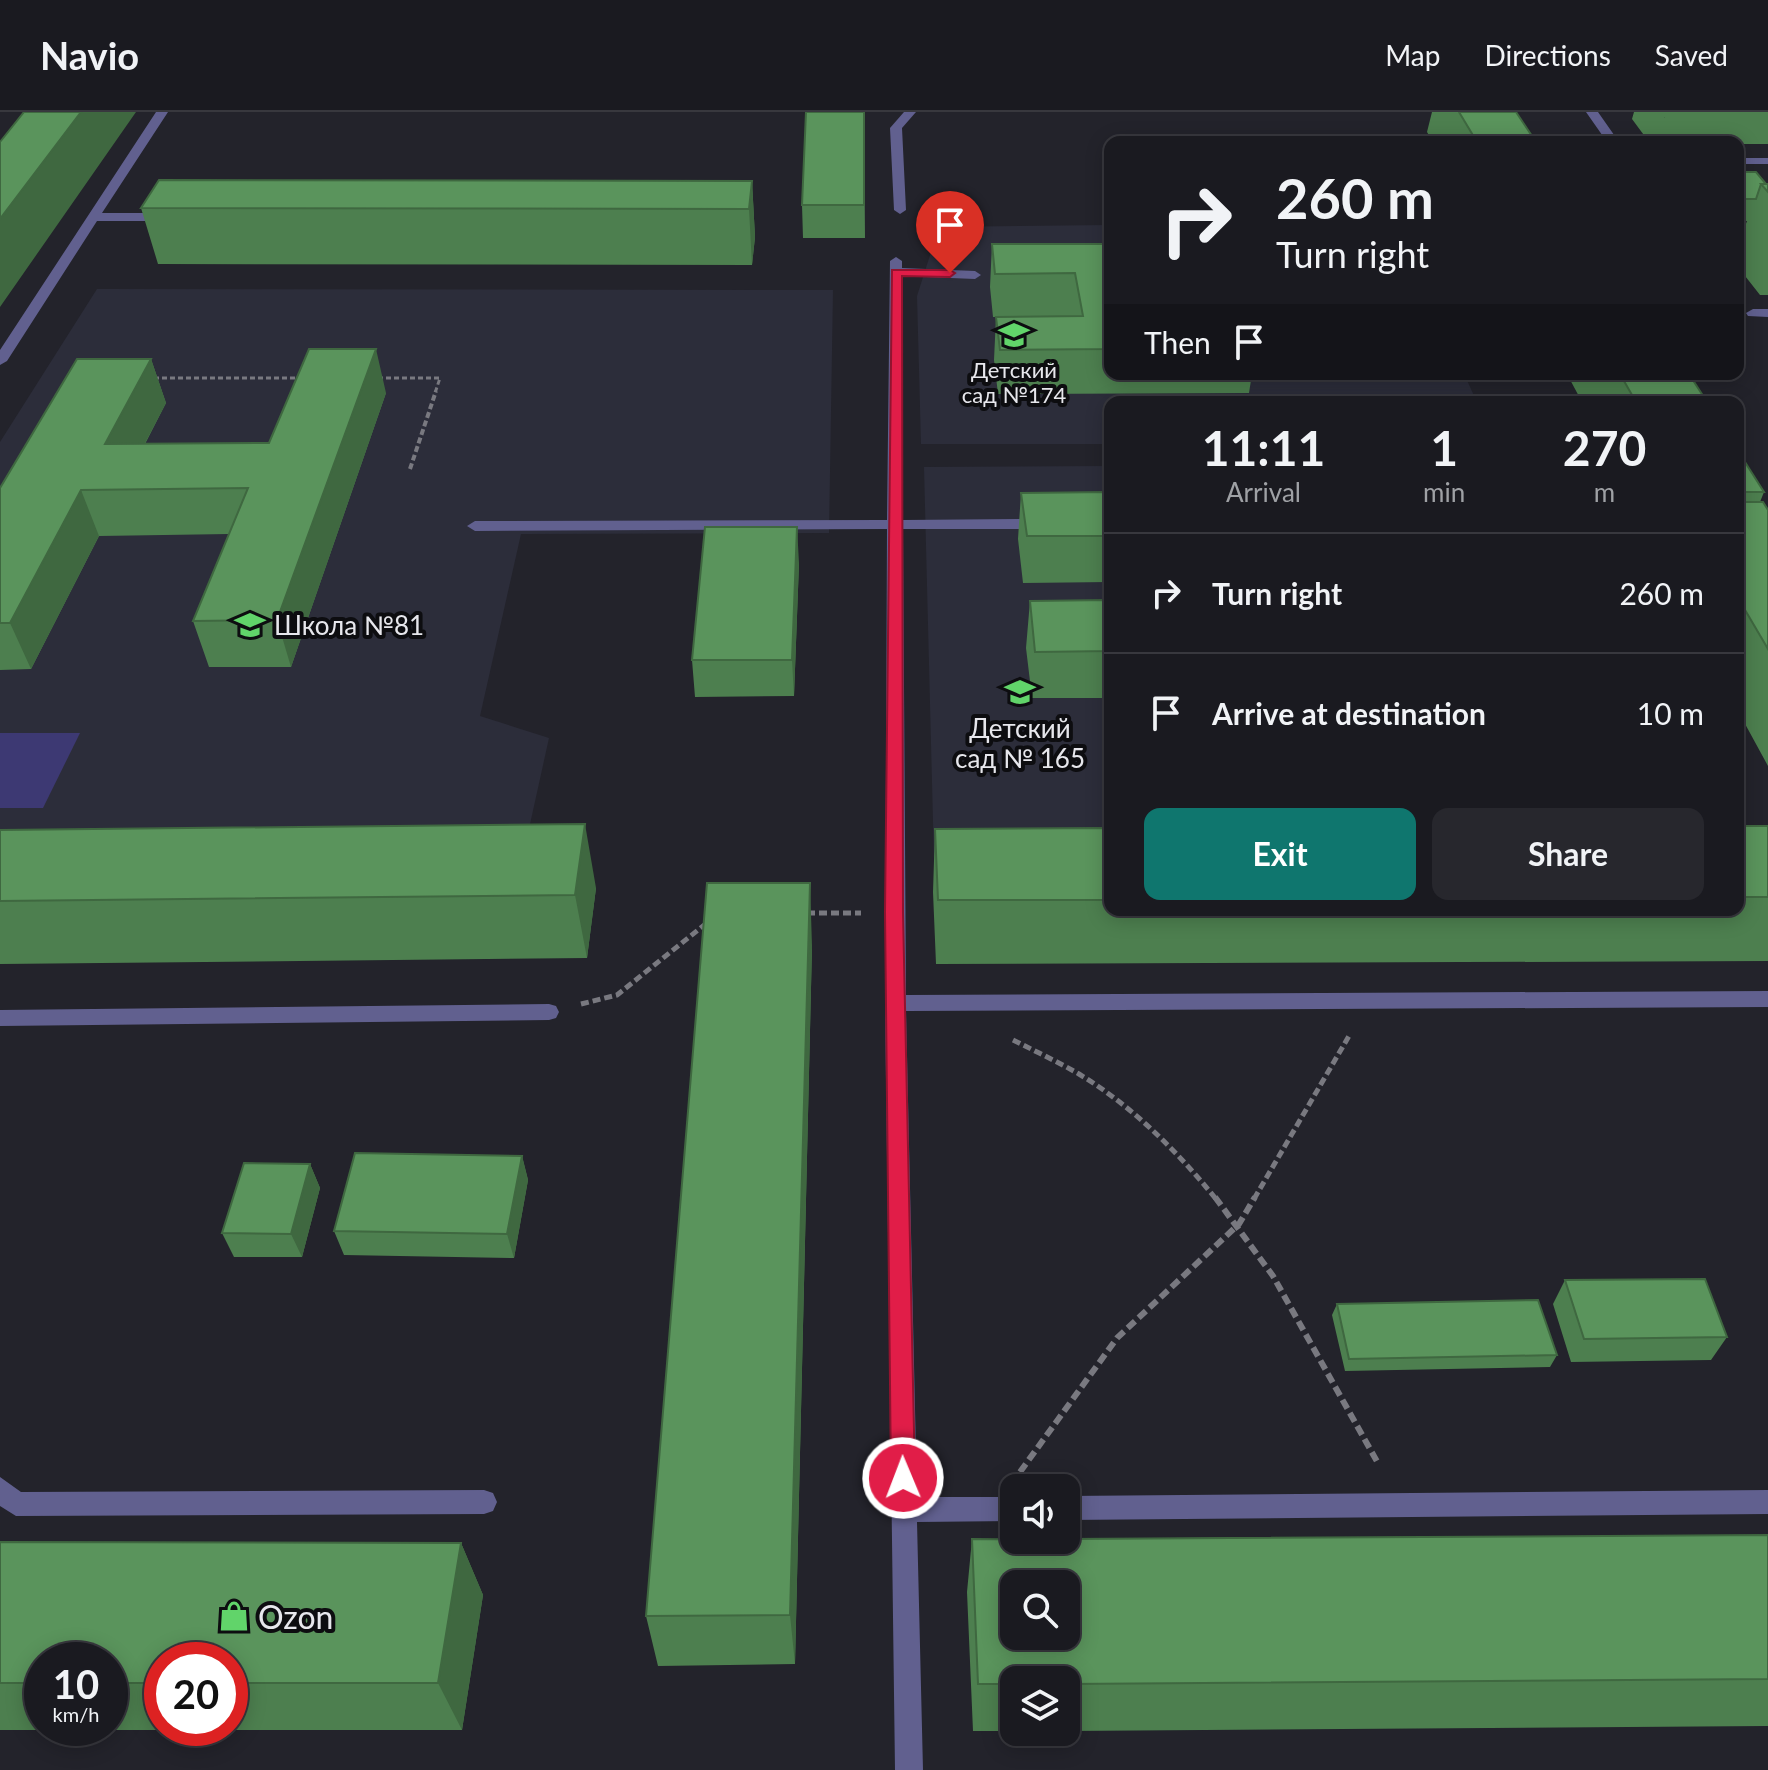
<!DOCTYPE html>
<meta charset="utf-8">
<style>
body{margin:0;font-family:Lato,sans-serif;background:#27272d;color:#f1f3f6;height:100vh;display:flex;flex-direction:column;font-size:30px;white-space:nowrap}
*{box-sizing:border-box;margin:0}
p{font-size:26px;color:#9fa1a5}
.icon{flex:none;width:44px;height:44px;fill:none;stroke:currentColor;stroke-width:2;stroke-linecap:round;stroke-linejoin:round}
.map{position:relative;flex:1;overflow:hidden}
.sheet{position:absolute;left:1104px;top:284px;width:640px;height:520px;display:flex;flex-direction:column;background:#1a1a20;border-radius:16px;box-shadow:0 4px 20px #0003,0 0 0 2px #38383e}
.sheet>*{flex:none}
.hud{position:absolute;left:1104px;top:24px;width:640px;height:244px;border-radius:16px;box-shadow:0 4px 20px #0003,0 0 0 2px #38383e;background:#1a1a20;color:#f1f3f6;overflow:hidden}
.tools{position:absolute;left:1000px;top:1362px;display:grid;gap:16px}
.tools a{display:grid;place-items:center;width:80px;height:80px;border-radius:16px;background:#1a1a20;box-shadow:0 4px 20px #0003,0 0 0 2px #38383e;font-size:40px}
.speed{position:absolute;left:24px;top:1530px;display:flex;gap:16px;font-size:40px;font-weight:700;text-align:center}
.speed>*{display:grid;place-content:center;width:104px;height:104px;border-radius:50%;background:#1a1a20;box-shadow:0 4px 20px #0003,0 0 0 2px #38383e;line-height:1}
.speed small{font-size:20px;font-weight:400}
.speed .limit{border:12px solid #d22;background:#fff;color:#111}
.pin{position:absolute;display:grid;place-items:center;width:68px;height:68px;color:#fff;margin:-82px -34px;border-radius:50% 50% 50% 0;rotate:-45deg;box-shadow:0 0 8px #0007}
.pin .icon{rotate:45deg}
.me{position:absolute;width:88px;margin:-44px;rotate:359deg;stroke-linejoin:round;filter:drop-shadow(0 0 6px #0008)}
.turn{display:flex;align-items:center;gap:28px;height:168px;padding:0 40px;font-size:36px}
.turn .icon{width:104px;height:104px;stroke-width:2.5}
.turn b{display:block;font-size:56px;line-height:68px}
.then{display:flex;align-items:center;height:76px;padding:0 40px;background:#0003;gap:16px;font-size:30px}
.eta{display:flex;justify-content:space-evenly;align-items:center;height:136px;text-align:center}
.eta b{font-size:48px;font-weight:700;line-height:56px}
.action{display:flex;gap:16px;margin-top:auto;padding:16px 40px}
.action a{flex:1;height:92px;border-radius:16px;background:#0f766e;color:#fff;font-size:32px;font-weight:700;line-height:92px;text-align:center}
.action a+a{background:#27272d;color:#f1f3f6}
ul{padding:0;list-style:none}
li{display:flex;align-items:center;gap:24px;height:120px;padding:0 40px;border-top:2px solid #38383e}
li div{flex:1}
li b{display:block;font-size:30px}
li em{font-style:normal}
header{display:flex;align-items:center;gap:48px;box-sizing:border-box;height:112px;padding:0 40px;background:#1a1a20;border-bottom:2px solid #38383e}
header strong{font-size:38px}
nav{display:flex;gap:44px;margin-inline-start:auto;font-size:28px}
.map>svg:first-child{display:block}
.built{fill:#2c2d3a}
.green{fill:#3d3973}
.lines{fill:none;stroke-linecap:round;stroke-linejoin:round}
.path-far3{stroke:#797980;stroke-width:3;stroke-dasharray:5 3;stroke-linecap:butt}
.path-far2{stroke:#797980;stroke-width:4;stroke-dasharray:6 3;stroke-linecap:butt}
.path-far1{stroke:#797980;stroke-width:5;stroke-dasharray:8 4;stroke-linecap:butt}
.path{stroke:#797980;stroke-width:6;stroke-dasharray:10 5;stroke-linecap:butt}
.service{fill:#61608f;fill-rule:evenodd}
.wall{fill:#4d7f4f;fill-rule:evenodd}
.shaded-wall{fill:#3f6840}
.building{fill:#5a945c;stroke:#3f6840;stroke-width:2;fill-rule:evenodd}
.route{fill:#e11d48;stroke:#92132f;stroke-width:2}
.labels{text-anchor:middle;dominant-baseline:central;stroke-width:8;stroke-linejoin:round;paint-order:stroke}
.far-poi-label{font-size:22px;fill:#e7e7ec;stroke:#0d0d10}
.poi-label{font-size:26px;fill:#e7e7ec;stroke:#0d0d10;text-anchor:start}
.near-poi-label{font-size:32px;fill:#e7e7ec;stroke:#0d0d10;text-anchor:start}
</style>
<header>
<strong>Navio</strong>
<nav><a>Map</a><a>Directions</a><a>Saved</a></nav>
</header>
<div class="map">
<svg width="1768" height="1658" viewBox="0 0 1768 1658">
<rect width="100%" height="100%" fill="#23232b"/>
<!-- built -->
<path class="built" d="M 1110,113 L 1110,262 L 1464,262 L 1477,290 L 1110,290 L 1110,332 L 921,332 L 917,184 L 939,115 Z
M 97,177 L 833,178 L 829,421 L 521,422 L 480,604 L 549,626 L 523,744 L 0,744 L 0,330 Z
M 1110,354 L 1110,748 L 934,749 L 924,355 Z"/>
<!-- green -->
<path class="green" d="M 0,621 L 80,621 L 43,696 L 0,696 Z"/>
<g class="lines">
<!-- path-far3 -->
<path class="path-far3" d="M 154,266 L 300,266
M 378,266 L 440,266 L 435,281"/>
<!-- path-far2 -->
<path class="path-far2" d="M 410,357 L 436,279"/>
<!-- path-far1 -->
<path class="path-far1" d="M 807,801 L 861,801
M 581,892 L 617,883 L 708,810
M 1013,928 C 1035,939 1058,950 1079,962 C 1132,994 1177,1039 1216,1087
M 1254,1087 L 1349,924"/>
<!-- path -->
<path class="path" d="M 1215,1085 L 1273,1164 L 1379,1353
M 1020,1360 L 1117,1226 L 1239,1112 L 1255,1085"/>
<!-- service -->
<path class="service" d="M 156,0 L 168,0 L 102,101 L 169,101 L 175,105 L 169,109 L 97,109 L 7,249 L 0,253 L 0,238 Z
M 904,0 L 916,0 L 902,16 L 906,98 L 900,102 L 894,98 L 890,16 Z
M 1586,0 L 1598,0 L 1619,30 L 1607,30 Z
M 1738,46 L 1768,46 L 1768,52 L 1738,52 Z
M 896,145 L 902,149 L 902,156 L 975,159 L 981,163 L 975,167 L 902,164 L 903,408 L 1028,407 L 1036,412 L 1028,417 L 903,417 L 906,883 L 1768,879 L 1768,895 L 906,899 L 917,1385 L 1014,1385 L 1014,1409 L 917,1410 L 923,1658 L 895,1658 L 885,891 L 887,417 L 475,419 L 467,414 L 475,409 L 887,408 L 890,149 Z
M 1753,197 L 1768,197 L 1768,205 L 1748,204 L 1746,201 Z
M 549,892 L 556,894 L 559,900 L 556,906 L 549,908 L 0,914 L 0,898 Z
M 0,1365 L 21,1380 L 484,1378 L 493,1381 L 497,1390 L 493,1399 L 484,1402 L 16,1404 L 0,1394 Z
M 1768,1378 L 1768,1402 L 1066,1408 L 1066,1384 Z"/>
</g>
<!-- wall -->
<path class="wall" d="M 864,0 L 865,126 L 803,126 L 802,93 Z
M 1432,0 L 1516,0 L 1536,30 L 1433,30 L 1427,20 Z
M 1634,0 L 1666,0 L 1664,6 L 1666,0 L 1768,0 L 1768,32 L 1742,32 L 1740,36 L 1738,36 L 1738,30 L 1649,30 L 1632,7 Z
M 1738,60 L 1768,72 L 1768,183 L 1760,183 L 1738,155 L 1738,134 L 1747,109 L 1738,109 Z
M 752,69 L 755,125 L 752,153 L 158,152 L 141,96 Z
M 992,132 L 1110,132 L 1110,262 L 1252,262 L 1249,281 L 998,282 L 994,248 L 996,205 L 993,205 L 990,175 Z
M 151,247 L 166,291 L 145,332 L 269,331 L 386,281 L 291,555 L 209,555 L 193,509 L 229,422 L 99,424 L 31,557 L 0,558 L 0,376 Z
M 1567,262 L 1689,262 L 1707,290 L 1582,290 Z
M 1738,339 L 1764,380 L 1760,390 L 1768,398 L 1768,654 L 1738,599 Z
M 1110,380 L 1110,470 L 1023,471 L 1018,427 L 1021,381 Z
M 799,451 L 794,584 L 695,585 L 692,548 Z
M 1110,488 L 1110,586 L 1032,586 L 1026,536 L 1030,489 Z
M 1738,714 L 1768,714 L 1768,849 L 936,852 L 933,780 L 935,717 L 1110,716 L 1110,798 L 1738,798 Z
M 0,718 L 596,776 L 587,846 L 0,852 Z
M 812,834 L 795,1552 L 658,1554 L 646,1504 Z
M 522,1044 L 528,1068 L 514,1146 L 344,1143 L 334,1119 Z
M 310,1052 L 320,1076 L 302,1145 L 234,1145 L 222,1121 Z
M 1565,1168 L 1727,1225 L 1711,1248 L 1571,1250 L 1553,1192 Z
M 1337,1192 L 1557,1243 L 1550,1255 L 1345,1259 L 1332,1203 Z
M 1768,1423 L 1768,1614 L 1066,1619 L 1066,1568 L 1014,1568 L 1014,1619 L 973,1619 L 967,1480 L 972,1427 Z
M 0,1430 L 461,1431 L 483,1483 L 462,1618 L 0,1618 ZM 42,1548 L 110,1548 L 110,1616 L 42,1616 ZM 162,1548 L 230,1548 L 230,1616 L 162,1616 Z"/>
<!-- shaded-wall -->
<path class="shaded-wall" d="M 81,0 L 136,0 L 0,195 L 0,107 Z
M 752,69 L 755,125 L 752,153 L 749,97 Z
M 376,237 L 386,281 L 291,555 L 277,508 Z
M 151,247 L 166,291 L 121,377 L 105,332 Z
M 81,378 L 99,424 L 31,557 L 10,511 Z
M 797,415 L 799,451 L 794,584 L 792,548 Z
M 585,712 L 596,776 L 587,846 L 575,783 Z
M 810,771 L 812,834 L 795,1552 L 790,1503 Z
M 522,1044 L 528,1068 L 514,1146 L 507,1122 Z
M 310,1052 L 320,1076 L 302,1145 L 291,1122 Z
M 461,1431 L 483,1483 L 462,1618 L 438,1571 Z"/>
<!-- building -->
<path class="building" d="M 24,0 L 81,0 L 0,107 L 0,30 Z
M 806,0 L 864,0 L 864,93 L 802,93 Z
M 1459,0 L 1516,0 L 1536,30 L 1477,30 Z
M 1738,60 L 1756,60 L 1766,72 L 1761,72 L 1756,87 L 1738,87 Z
M 159,68 L 752,69 L 749,97 L 141,96 Z
M 1761,72 L 1768,72 L 1768,80 Z
M 992,132 L 1110,132 L 1110,237 L 1000,238 L 996,205 L 1083,204 L 1075,161 L 995,162 Z
M 309,237 L 376,237 L 277,508 L 193,509 L 248,376 L 81,378 L 10,511 L 0,511 L 0,376 L 77,247 L 151,247 L 105,332 L 269,331 Z
M 1620,262 L 1689,262 L 1707,290 L 1636,290 Z
M 1738,339 L 1764,380 L 1738,380 Z
M 1110,380 L 1110,424 L 1027,424 L 1021,381 Z
M 1738,390 L 1763,390 L 1768,398 L 1768,537 L 1738,486 Z
M 705,415 L 797,415 L 792,548 L 692,548 Z
M 1110,488 L 1110,539 L 1035,540 L 1030,489 Z
M 585,712 L 575,783 L 0,789 L 0,718 Z
M 1738,714 L 1768,714 L 1768,785 L 1738,785 Z
M 1110,716 L 1110,788 L 938,788 L 935,717 Z
M 707,771 L 810,771 L 790,1503 L 646,1504 Z
M 355,1041 L 522,1044 L 507,1122 L 334,1119 Z
M 244,1051 L 310,1052 L 291,1122 L 222,1121 Z
M 1705,1167 L 1727,1225 L 1584,1227 L 1565,1168 Z
M 1538,1188 L 1557,1243 L 1349,1247 L 1337,1192 Z
M 1768,1423 L 1768,1567 L 1066,1572 L 1066,1568 L 1014,1568 L 1014,1572 L 978,1572 L 972,1427 L 1066,1428 L 1066,1427 ZM 1014,1472 L 1066,1472 L 1066,1524 L 1014,1524 Z
M 0,1430 L 461,1431 L 438,1571 L 230,1571 L 230,1548 L 162,1548 L 162,1571 L 110,1571 L 110,1548 L 42,1548 L 42,1571 L 0,1571 Z"/>
<!-- route -->
<path class="route" d="M 892,158 L 950,158 L 955,161 L 950,165 L 902,164 L 903,800 L 915,1366 L 911,1374 L 903,1377 L 895,1374 L 891,1366 L 885,800 Z"/>
<!-- icons -->
<defs>
<g id="school-bare" transform="scale(2.4)"><path d="M0-5L7-2L0 1L-7-2ZM-4 1L0 2.5L4 1V4Q0 6-4 4Z" fill="#61d46a" stroke="#0d0d10" stroke-width="2.5" paint-order="stroke"/></g>
<g id="shop-bare" transform="scale(2.4)"><path d="M-5-2.5h2.3a2.7 3.5 0 0 1 5.4 0H5L5.5 6h-11ZM-1.5-2.5h3a1.5 2.3 0 0 0-3 0Z" fill="#61d46a" stroke="#0d0d10" stroke-width="2.5" paint-order="stroke"/></g>
</defs>
<g fill-rule="evenodd">
<use href="#school-bare" x="1014" y="223"/>
<use href="#school-bare" x="250" y="513"/>
<use href="#school-bare" x="1020" y="580"/>
<use href="#shop-bare" x="234" y="1504"/>
</g>
<g class="labels">
<!-- far-poi labels -->
<g class="far-poi-label">
<text x="1014" y="257">Детский<tspan x="1014" dy="25">сад №174</tspan></text>
</g>
<!-- poi labels -->
<g class="poi-label">
<text x="274" y="513">Школа №81</text>
<text x="1020" y="616" text-anchor="middle">Детский<tspan x="1020" dy="30">сад № 165</tspan></text>
</g>
<!-- near-poi labels -->
<g class="near-poi-label">
<text x="258" y="1504">Ozon</text>
</g>
</g>
</svg>
<div class="tools">
<a><svg class="icon" aria-label="sound" viewBox="0 0 24 24"><path d="M4 9h4l5-4v14l-5-4H4zM17 9q2 3 0 6"/></svg></a>
<a><svg class="icon" aria-label="search" viewBox="0 0 24 24"><circle cx="10" cy="10" r="6"/><path d="M15 15l6 6"/></svg></a>
<a><svg class="icon" aria-label="layers" viewBox="0 0 24 24"><path d="M12 4l9 5-9 5-9-5zM3 14l9 5 9-5"/></svg></a>
</div>
<div class="speed"><div>10<small>km/h</small></div><div class="limit">20</div></div>
<div class="pin" style="left:950px;top:161px;background:#d93025"><svg class="icon" aria-label="arrive" viewBox="0 0 24 24"><path d="M6 21V4h12l-3 4 3 4H6"/></svg></div>
<svg class="me" style="left:903px;top:1366px" viewBox="-20 -20 40 40"><circle r="17" fill="#e11d48" stroke="#fff" stroke-width="3"/><path d="M0-11L8 9 0 5-8 9z" fill="#fff"/></svg>
<div class="hud">
<div class="turn"><svg class="icon" aria-label="right" viewBox="0 0 24 24"><path d="M7 20v-9h11M14 6l5 5-5 5"/></svg><div><b>260 m</b>Turn right</div></div>
<div class="then">Then<svg class="icon" aria-label="arrive" viewBox="0 0 24 24"><path d="M6 21V4h12l-3 4 3 4H6"/></svg></div>
</div>
<section class="sheet">
<div class="eta">
<div><b>11:11</b><p>Arrival</p></div>
<div><b>1</b><p>min</p></div>
<div><b>270</b><p>m</p></div>
</div>
<ul>
<li><svg class="icon" aria-label="right" viewBox="0 0 24 24"><path d="M7 20v-9h11M14 6l5 5-5 5"/></svg><div><b>Turn right</b></div><em>260 m</em></li>
<li><svg class="icon" aria-label="arrive" viewBox="0 0 24 24"><path d="M6 21V4h12l-3 4 3 4H6"/></svg><div><b>Arrive at destination</b></div><em>10 m</em></li>
</ul>
<div class="action"><a>Exit</a><a>Share</a></div>
</section>
</div>
